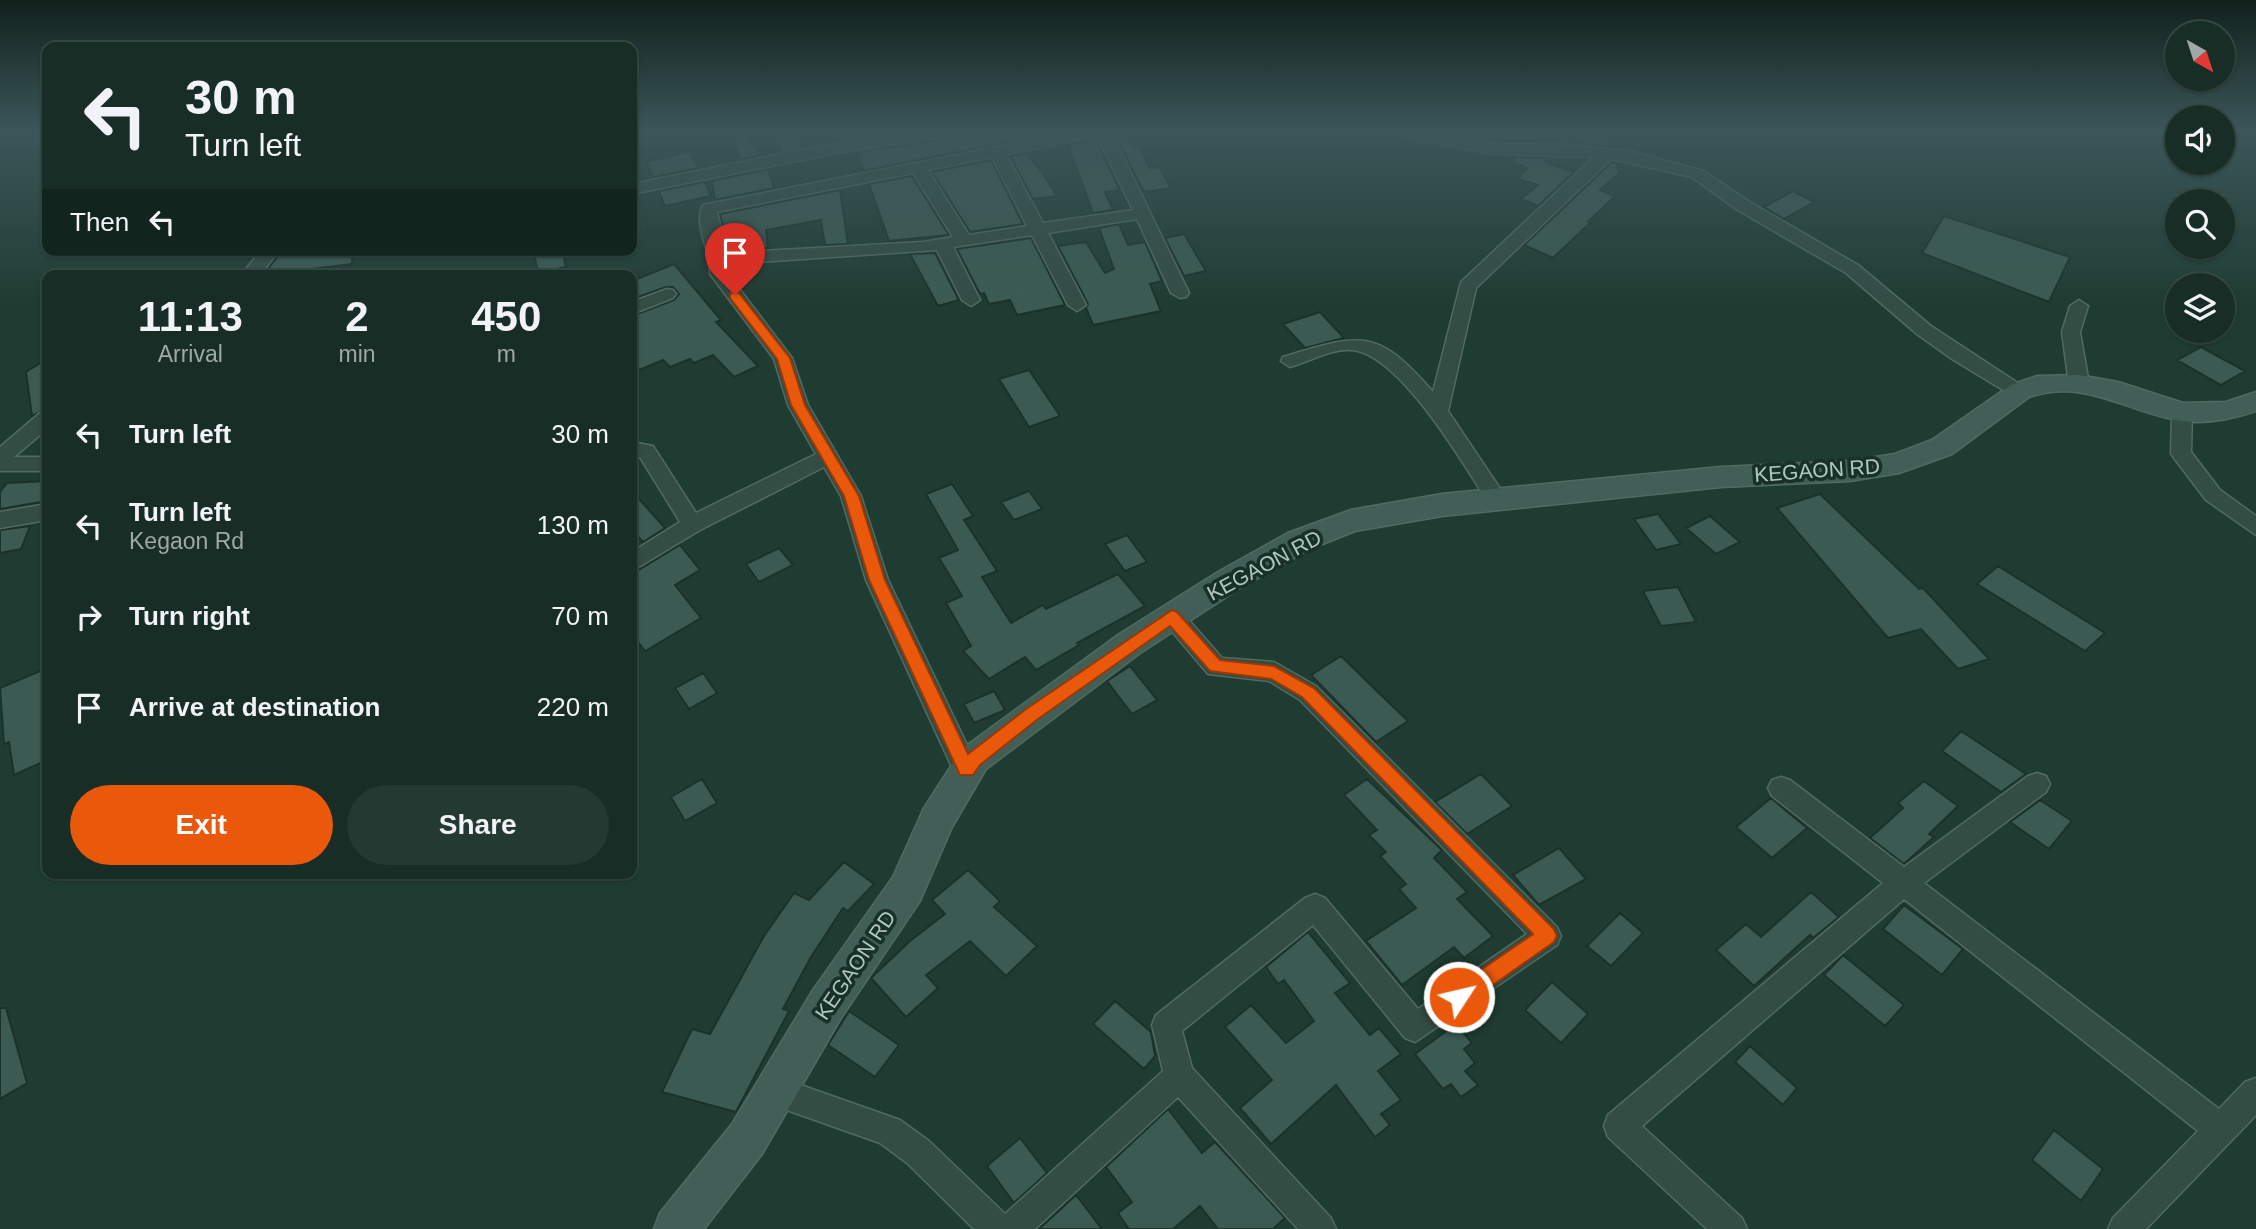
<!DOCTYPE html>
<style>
body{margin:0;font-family:Helvetica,sans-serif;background:#243932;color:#f1f3f6;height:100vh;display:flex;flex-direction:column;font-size:26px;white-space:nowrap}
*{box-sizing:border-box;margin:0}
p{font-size:23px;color:#9ea8a7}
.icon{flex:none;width:38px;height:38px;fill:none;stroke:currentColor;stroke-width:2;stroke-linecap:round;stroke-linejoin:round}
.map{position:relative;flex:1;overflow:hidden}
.details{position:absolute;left:42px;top:270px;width:595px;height:609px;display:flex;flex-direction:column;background:#172d26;border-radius:14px;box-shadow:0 2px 5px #0004,0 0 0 2px #364943}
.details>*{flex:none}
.hud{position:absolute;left:42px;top:42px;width:595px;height:214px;border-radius:14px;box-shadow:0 2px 5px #0004,0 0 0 2px #364943;background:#172d26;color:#f1f3f6;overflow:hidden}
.needle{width:46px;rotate:141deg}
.controls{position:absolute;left:2165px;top:21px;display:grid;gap:14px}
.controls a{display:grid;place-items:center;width:70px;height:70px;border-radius:50%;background:#172d26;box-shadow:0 2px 5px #0004,0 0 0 2px #364943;font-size:35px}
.pin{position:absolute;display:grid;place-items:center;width:60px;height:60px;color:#fff;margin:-72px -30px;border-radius:50% 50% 50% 0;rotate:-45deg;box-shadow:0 0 7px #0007}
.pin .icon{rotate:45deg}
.me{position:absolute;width:77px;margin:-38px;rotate:55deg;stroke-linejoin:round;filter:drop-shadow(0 0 5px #0008)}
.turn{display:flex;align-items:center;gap:24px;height:147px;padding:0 28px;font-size:32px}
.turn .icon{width:91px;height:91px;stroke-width:2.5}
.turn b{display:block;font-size:49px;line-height:60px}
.then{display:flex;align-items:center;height:66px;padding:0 28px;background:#0003;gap:14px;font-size:26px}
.eta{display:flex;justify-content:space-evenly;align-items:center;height:119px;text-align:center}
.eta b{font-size:42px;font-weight:600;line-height:49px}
.action{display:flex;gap:14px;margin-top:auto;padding:14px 28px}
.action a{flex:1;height:80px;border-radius:42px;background:#ea580c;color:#fff;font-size:28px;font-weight:600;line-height:80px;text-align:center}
.action a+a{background:#243932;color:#f1f3f6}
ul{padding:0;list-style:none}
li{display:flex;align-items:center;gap:21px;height:91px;padding:0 28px}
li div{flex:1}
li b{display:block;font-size:26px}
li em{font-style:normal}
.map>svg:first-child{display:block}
.building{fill:#3b5b52;stroke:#1b322b;stroke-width:2}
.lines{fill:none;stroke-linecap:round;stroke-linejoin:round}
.street-casing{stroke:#516a62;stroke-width:3}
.secondary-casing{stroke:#516a62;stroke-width:3}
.street{fill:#334c44;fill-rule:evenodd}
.secondary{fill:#415f57;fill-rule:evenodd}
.route{fill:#ea580c;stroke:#983908;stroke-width:2}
.labels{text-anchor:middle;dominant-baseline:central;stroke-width:7;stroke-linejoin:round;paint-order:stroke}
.street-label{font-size:21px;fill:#aec8c0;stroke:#193029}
</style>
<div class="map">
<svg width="2256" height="1229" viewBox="0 0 2256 1229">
<rect width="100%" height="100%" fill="#1f3c32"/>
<!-- building -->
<path class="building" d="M 730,131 L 743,131 L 761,155 L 740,160 Z
M 952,131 L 986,131 L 986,137 L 1013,132 L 1017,140 L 864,171 L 857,152 L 942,140 Z
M 1497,131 L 1528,131 L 1534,141 L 1502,141 Z
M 1575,131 L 1606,131 L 1611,147 L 1578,143 Z
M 1129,136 L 1135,148 L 1139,147 L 1150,168 L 1160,167 L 1171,188 L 1145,192 L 1141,187 L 1117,138 Z
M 1096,141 L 1120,190 L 1105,192 L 1113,210 L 1093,213 L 1068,145 Z
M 690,151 L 698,168 L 653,177 L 646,162 Z
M 1027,154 L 1042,172 L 1057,196 L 1033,199 L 1010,156 Z
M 1512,157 L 1544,158 L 1547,163 L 1574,172 L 1538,206 L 1521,199 L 1538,185 L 1518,179 L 1527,168 L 1516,164 Z
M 991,160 L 1023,224 L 970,232 L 932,172 Z
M 1612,162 L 1616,163 L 1619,173 L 1600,190 L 1615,196 L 1588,222 L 1590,223 L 1553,258 L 1524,245 Z
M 768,169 L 774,188 L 715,200 L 712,181 Z
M 912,176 L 949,235 L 889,241 L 869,184 Z
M 705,182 L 711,196 L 665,206 L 659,191 Z
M 840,190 L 848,244 L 825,245 L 821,220 L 766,230 L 768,248 L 729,250 L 720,214 Z
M 1793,191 L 1814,202 L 1784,219 L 1764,207 Z
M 1944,216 L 2070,257 L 2049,302 L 1922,253 Z
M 1119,224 L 1128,245 L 1145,242 L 1162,281 L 1150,284 L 1161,311 L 1093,325 L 1086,308 L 1088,304 L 1058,246 L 1086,242 L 1105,273 L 1114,269 L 1099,228 Z
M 1184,234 L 1206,271 L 1184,276 L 1165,238 Z
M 1031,238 L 1065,305 L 1017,315 L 1010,300 L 989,304 L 984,293 L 980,294 L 957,249 Z
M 283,250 L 352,250 L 352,264 L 263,275 Z
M 533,250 L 562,250 L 566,267 L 538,273 Z
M 935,253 L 959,300 L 938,306 L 910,254 Z
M 674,264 L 721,320 L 716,322 L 758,366 L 734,377 L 713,355 L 694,363 L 690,359 L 670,367 L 663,360 L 632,373 L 632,316 L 674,300 L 679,294 L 673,287 L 666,287 L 632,299 L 632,281 Z
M 1320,312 L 1344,338 L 1305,348 L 1283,324 Z
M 2201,347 L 2245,371 L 2221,385 L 2177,360 Z
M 47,359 L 47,409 L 32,416 L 26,372 Z
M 1029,370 L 1060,416 L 1029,427 L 999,379 Z
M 47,481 L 47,501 L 0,509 L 0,492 L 7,483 Z
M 952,484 L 973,516 L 964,520 L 997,571 L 982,577 L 1011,623 L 1043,605 L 1046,609 L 1118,574 L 1145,606 L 1077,643 L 1079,645 L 1036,670 L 1025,657 L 989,679 L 963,651 L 971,646 L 946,603 L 962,596 L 939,558 L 958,550 L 926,494 Z
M 632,491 L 665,528 L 643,542 L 632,530 Z
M 1029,491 L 1042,509 L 1014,520 L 1001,502 Z
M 1820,494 L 1919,589 L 1923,588 L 1989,659 L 1958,669 L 1921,629 L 1888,638 L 1777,508 Z
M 1658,514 L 1681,544 L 1656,550 L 1634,519 Z
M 1710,516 L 1740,542 L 1716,554 L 1686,528 Z
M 30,526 L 21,549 L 0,553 L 0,530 Z
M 1127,535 L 1147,562 L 1125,571 L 1105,544 Z
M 680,545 L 700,570 L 675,585 L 701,618 L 645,651 L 632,634 L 632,574 Z
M 779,548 L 793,565 L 759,582 L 746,564 Z
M 1998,566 L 2065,608 L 2105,633 L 2085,651 L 1977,584 Z
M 1678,587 L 1696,622 L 1661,626 L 1643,591 Z
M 1341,656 L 1381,695 L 1408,721 L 1376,742 L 1311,675 Z
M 1130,666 L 1157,700 L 1132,714 L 1107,681 Z
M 47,668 L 47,760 L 14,775 L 9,742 L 4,744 L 0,688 Z
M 703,673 L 717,693 L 689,709 L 675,688 Z
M 994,691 L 1005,710 L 974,723 L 964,704 Z
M 1961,731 L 2026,774 L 2001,792 L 1942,751 Z
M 1481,774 L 1512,806 L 1467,834 L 1435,802 Z
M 702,779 L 717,803 L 685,821 L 671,797 Z
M 1367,779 L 1442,850 L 1434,858 L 1467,892 L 1457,899 L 1493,936 L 1464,958 L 1454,947 L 1402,985 L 1366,941 L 1416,908 L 1399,889 L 1406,884 L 1380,856 L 1386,852 L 1369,835 L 1377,830 L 1344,795 Z
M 1924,781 L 1958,806 L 1929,834 L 1934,837 L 1904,864 L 1870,838 L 1903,808 L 1898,803 Z
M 1771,798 L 1807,828 L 1772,858 L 1736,827 Z
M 2040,800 L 2072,821 L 2049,849 L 2010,822 Z
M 1559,848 L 1586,879 L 1539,905 L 1513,875 Z
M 844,862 L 874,884 L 848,911 L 843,908 L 811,957 L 783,1009 L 789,1011 L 736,1112 L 662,1092 L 692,1029 L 710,1034 L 764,936 L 794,893 L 809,900 Z
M 968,870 L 1000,901 L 994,907 L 1037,946 L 1006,976 L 970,941 L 926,975 L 938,988 L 906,1017 L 871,978 L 910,941 L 945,914 L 932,900 Z
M 1811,892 L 1839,917 L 1813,938 L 1810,935 L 1754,986 L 1716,950 L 1746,924 L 1761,937 Z
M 1904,905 L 1963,949 L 1942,975 L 1883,929 Z
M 1620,913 L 1643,933 L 1611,966 L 1587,946 Z
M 1308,932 L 1350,983 L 1335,993 L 1370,1035 L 1379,1028 L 1401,1054 L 1378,1071 L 1401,1100 L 1381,1114 L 1390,1125 L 1375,1137 L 1336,1085 L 1271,1144 L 1240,1108 L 1272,1080 L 1225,1027 L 1251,1005 L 1286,1043 L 1314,1021 L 1284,980 L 1278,984 L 1266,967 Z
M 1843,955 L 1904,1005 L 1885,1026 L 1824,975 Z
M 1552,982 L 1588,1014 L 1561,1043 L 1525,1010 Z
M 1115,1001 L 1151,1032 L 1155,1056 L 1144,1069 L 1093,1024 Z
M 0,1008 L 6,1008 L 27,1083 L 0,1099 Z
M 849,1011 L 899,1045 L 875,1077 L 828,1045 Z
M 1456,1024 L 1472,1043 L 1464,1049 L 1475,1063 L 1465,1071 L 1478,1085 L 1461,1097 L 1451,1084 L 1443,1089 L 1415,1054 Z
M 1750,1046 L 1797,1088 L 1783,1105 L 1735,1062 Z
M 1168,1109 L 1202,1153 L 1215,1142 L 1285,1218 L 1273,1229 L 1218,1229 L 1200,1206 L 1173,1229 L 1129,1229 L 1118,1213 L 1132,1202 L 1106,1167 Z
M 2054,1130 L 2103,1169 L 2081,1201 L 2032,1160 Z
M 1020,1138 L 1047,1173 L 1014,1203 L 987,1166 Z
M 1076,1195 L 1102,1229 L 1039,1229 Z"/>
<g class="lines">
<!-- street casing -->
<g class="street-casing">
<path id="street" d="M 776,132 L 790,132 L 800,150 L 914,132 L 950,132 L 942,137 L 841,152 L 632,194 L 632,184 L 786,153 Z
M 1072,132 L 1111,132 L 1189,293 L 1186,297 L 1180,298 L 1171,293 L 1137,219 L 1048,233 L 1086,305 L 1077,311 L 1068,305 L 1032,235 L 953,247 L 980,300 L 971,306 L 962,300 L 937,250 L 729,264 L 728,274 L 792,358 L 808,405 L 861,496 L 888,580 L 979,770 L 975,778 L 966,781 L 957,778 L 866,580 L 841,496 L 824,467 L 700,530 L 632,571 L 632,552 L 680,522 L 640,457 L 632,456 L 632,442 L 653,446 L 696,513 L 816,454 L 788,405 L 774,359 L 710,274 C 712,252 693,226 703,205 ZM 1097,136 L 1133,210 L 1043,223 L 1006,154 ZM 992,157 L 1027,226 L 969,235 L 928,170 ZM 913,173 L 953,237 L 923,242 L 727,253 L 717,212 Z
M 1398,132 L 1427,132 L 1493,144 L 1557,144 L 1629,151 L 1704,171 L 1748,201 L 1858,265 L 1931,326 L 2030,391 L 2027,396 L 2013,396 L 1952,359 L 1917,334 L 1846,273 L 1736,209 L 1692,177 L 1611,159 L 1476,288 L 1448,411 L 1507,499 L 1503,504 L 1489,504 C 1465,466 1400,354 1352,350 C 1332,348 1309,362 1290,367 L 1281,361 L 1283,357 C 1360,334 1376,326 1433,392 L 1461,282 L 1594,157 L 1493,154 L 1405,137 Z
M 262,250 L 279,250 L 260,275 L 241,275 Z
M 667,289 L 673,290 L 676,294 L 673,298 L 632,314 L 632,302 Z
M 2079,300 L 2088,306 L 2080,332 L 2089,384 L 2079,390 L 2069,384 L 2062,332 L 2070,306 Z
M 2182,405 L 2192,412 L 2191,452 L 2220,490 L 2256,516 L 2256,535 L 2206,500 L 2174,458 L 2171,453 L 2172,412 Z
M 47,411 L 47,429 L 14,457 L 47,457 L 47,471 L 0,471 L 0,447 L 40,413 Z
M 47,504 L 47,520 L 0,528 L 0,512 Z
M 1172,607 L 1180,610 L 1222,658 L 1274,662 L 1316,686 L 1557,927 L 1561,936 L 1557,945 L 1415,1042 L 1405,1038 L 1313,925 L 1182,1031 L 1192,1068 L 1331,1218 L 1336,1229 L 1298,1229 L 1178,1097 L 1035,1229 L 974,1229 L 907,1163 L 880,1143 L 764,1102 L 760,1091 L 764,1080 L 775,1076 L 900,1120 L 929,1141 L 1005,1214 L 1163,1071 L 1152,1025 L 1156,1015 L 1305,898 L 1315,894 L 1325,898 L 1418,1009 L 1527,934 L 1300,700 L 1269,681 L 1208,674 L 1164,622 L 1161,616 L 1164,610 Z
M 2037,773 L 2046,776 L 2050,784 L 2046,792 L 1924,883 L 2219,1109 L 2245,1082 L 2256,1078 L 2256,1115 L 2146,1229 L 2108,1229 L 2113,1218 L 2198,1131 L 1904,899 L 1642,1126 L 1742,1218 L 1747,1229 L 1707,1229 L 1608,1137 L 1604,1126 L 1608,1115 L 1883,883 L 1772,796 L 1768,788 L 1772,780 L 1781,777 L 1790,780 L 1904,867 L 2028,776 Z"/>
</g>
<!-- secondary casing -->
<g class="secondary-casing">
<path id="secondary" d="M 2079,375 L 2118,382 L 2183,403 L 2226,402 L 2256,392 L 2256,411 C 2233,419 2207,424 2182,421 C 2131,414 2085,377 2029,397 L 1952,454 L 1899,473 L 1850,481 L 1721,487 L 1442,516 L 1355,531 L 1310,549 L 1240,588 L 1140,653 L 986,769 L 952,827 L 920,901 L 841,1018 L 762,1154 L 704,1229 L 654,1229 L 660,1213 L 732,1124 L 813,990 L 893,877 L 924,808 L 962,749 L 1118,635 L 1218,572 L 1288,533 L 1351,510 L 1442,494 L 1721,467 L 1850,461 L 1895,454 L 1932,440 L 2011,385 L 2037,376 Z"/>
</g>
<!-- street -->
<use href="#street" class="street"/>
<!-- secondary -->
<use href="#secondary" class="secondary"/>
</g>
<!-- sky -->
<linearGradient id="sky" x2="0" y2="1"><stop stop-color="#11211c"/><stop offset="0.43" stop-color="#3c565a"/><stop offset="1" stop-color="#3c565a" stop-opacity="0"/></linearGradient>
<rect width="2256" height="304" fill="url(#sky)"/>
<!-- route -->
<path class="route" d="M 730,293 L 739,293 L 790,358 L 805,405 L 859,496 L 885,580 L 968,754 L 1026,709 L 1172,610 L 1177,612 L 1220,660 L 1274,666 L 1314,688 L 1554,929 L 1557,936 L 1554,942 L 1466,1004 L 1459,1007 L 1452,1004 L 1449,997 L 1452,990 L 1533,934 L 1302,697 L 1271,679 L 1210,671 L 1170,626 L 1038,719 L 980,765 L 973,775 L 960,775 L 869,580 L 844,496 L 791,405 L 777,359 L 730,298 Z"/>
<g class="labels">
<!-- street labels -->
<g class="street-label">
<text transform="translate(1817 470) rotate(-4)">KEGAON RD</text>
<text transform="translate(1264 565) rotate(-28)">KEGAON RD</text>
<text transform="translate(855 965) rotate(-56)">KEGAON RD</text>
</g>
</g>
</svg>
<div class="controls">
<a><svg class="needle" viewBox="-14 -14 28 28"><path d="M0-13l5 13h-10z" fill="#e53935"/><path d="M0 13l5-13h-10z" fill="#9ea8a7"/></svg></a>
<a><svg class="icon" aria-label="sound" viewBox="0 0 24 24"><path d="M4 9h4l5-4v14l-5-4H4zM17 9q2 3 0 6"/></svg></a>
<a><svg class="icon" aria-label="search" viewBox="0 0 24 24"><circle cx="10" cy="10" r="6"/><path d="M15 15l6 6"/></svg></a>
<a><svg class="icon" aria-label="layers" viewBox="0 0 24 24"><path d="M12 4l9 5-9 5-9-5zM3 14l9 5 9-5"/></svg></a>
</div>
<div class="pin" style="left:735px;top:295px;background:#d93025"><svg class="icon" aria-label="arrive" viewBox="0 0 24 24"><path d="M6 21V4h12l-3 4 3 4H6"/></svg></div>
<svg class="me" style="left:1459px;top:997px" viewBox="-20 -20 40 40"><circle r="17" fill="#ea580c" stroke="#fff" stroke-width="3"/><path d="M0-11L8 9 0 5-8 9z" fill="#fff"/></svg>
<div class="hud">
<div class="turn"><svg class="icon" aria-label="left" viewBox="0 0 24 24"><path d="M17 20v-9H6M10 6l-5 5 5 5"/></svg><div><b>30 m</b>Turn left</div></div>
<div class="then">Then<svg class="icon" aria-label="left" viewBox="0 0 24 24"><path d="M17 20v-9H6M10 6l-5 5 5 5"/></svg></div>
</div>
<section class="details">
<div class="eta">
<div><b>11:13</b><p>Arrival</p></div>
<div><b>2</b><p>min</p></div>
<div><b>450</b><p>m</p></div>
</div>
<ul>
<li><svg class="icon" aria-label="left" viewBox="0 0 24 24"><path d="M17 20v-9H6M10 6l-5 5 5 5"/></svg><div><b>Turn left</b></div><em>30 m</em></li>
<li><svg class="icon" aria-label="left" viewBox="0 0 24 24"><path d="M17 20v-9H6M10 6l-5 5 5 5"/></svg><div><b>Turn left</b><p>Kegaon Rd</p></div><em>130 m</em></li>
<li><svg class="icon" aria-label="right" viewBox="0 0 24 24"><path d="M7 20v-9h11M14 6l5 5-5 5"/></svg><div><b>Turn right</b></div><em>70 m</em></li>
<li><svg class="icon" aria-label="arrive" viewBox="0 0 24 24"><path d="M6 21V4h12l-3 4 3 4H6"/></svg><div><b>Arrive at destination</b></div><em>220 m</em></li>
</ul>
<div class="action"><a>Exit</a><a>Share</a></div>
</section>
</div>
